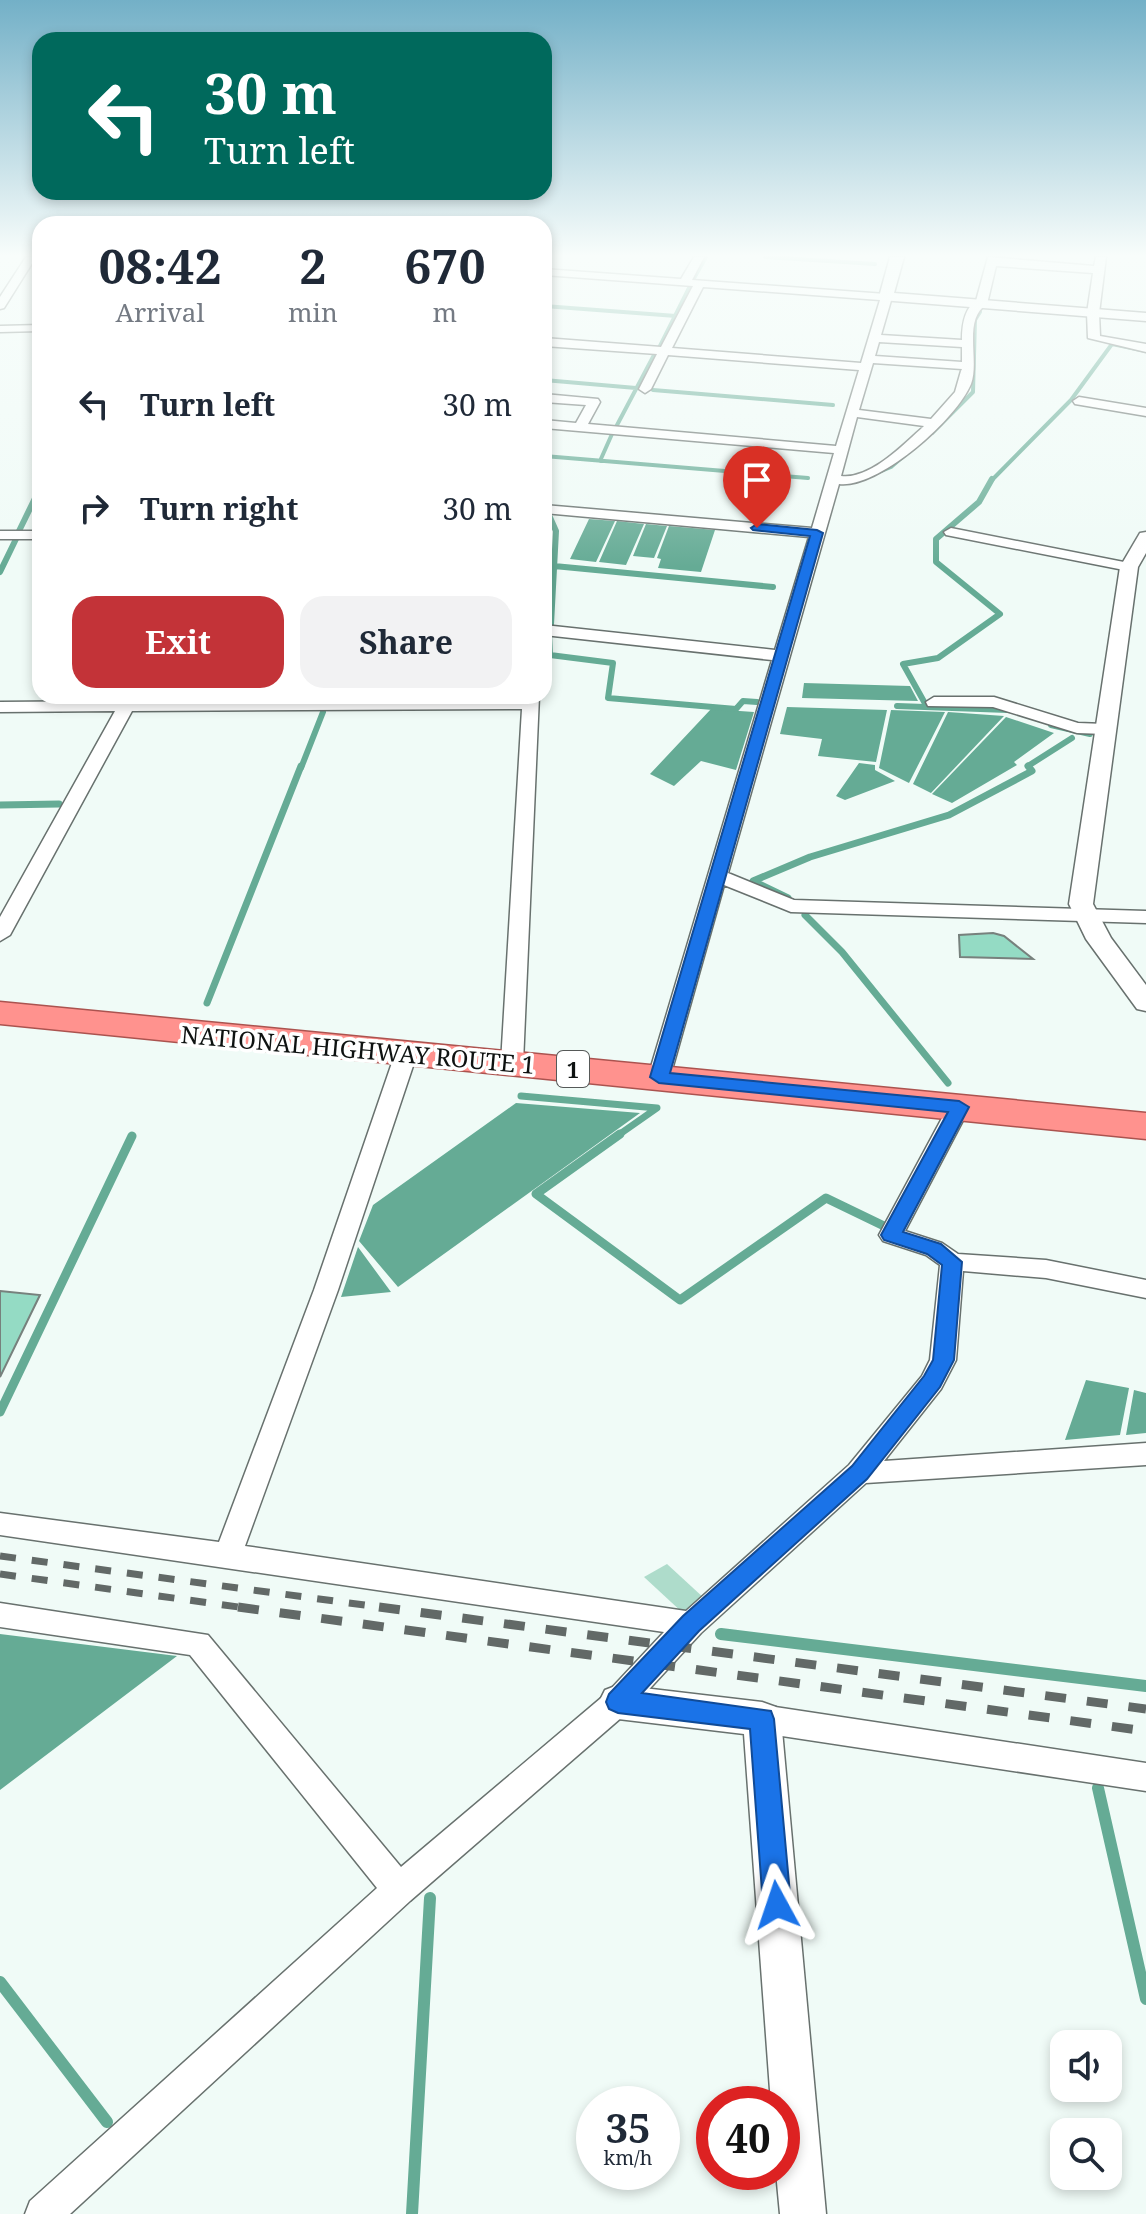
<!DOCTYPE html>
<style>
body{margin:0;font-family:"Noto Serif",serif;background:#f2f2f3;color:#1f2937;height:100vh;display:flex;flex-direction:column;font-size:30px;white-space:nowrap}
*{box-sizing:border-box;margin:0}
p{font-size:26px;color:#747a83}
.icon{flex:none;width:44px;height:44px;fill:none;stroke:currentColor;stroke-width:2;stroke-linecap:round;stroke-linejoin:round}
.map{position:relative;flex:1;overflow:hidden}
.details{position:absolute;left:32px;top:216px;width:520px;height:488px;display:flex;flex-direction:column;background:#fff;border-radius:24px;box-shadow:0 4px 12px #0003}
.details>*{flex:none}
.guide{position:absolute;left:32px;top:32px;width:520px;height:168px;border-radius:24px;box-shadow:0 4px 12px #0003;background:#00695c;color:#fff;overflow:hidden}
.buttons{position:absolute;left:1050px;top:2030px;display:grid;gap:16px}
.buttons a{display:grid;place-items:center;width:72px;height:72px;border-radius:16px;background:#fff;box-shadow:0 4px 12px #0003;font-size:40px}
.speed{position:absolute;left:576px;top:2086px;display:flex;gap:16px;font-size:40px;font-weight:700;text-align:center}
.speed>*{display:grid;place-content:center;width:104px;height:104px;border-radius:50%;background:#fff;box-shadow:0 4px 12px #0003;line-height:1}
.speed small{font-size:20px;font-weight:400}
.speed .limit{border:12px solid #d22;background:#fff;color:#111}
.pin{position:absolute;display:grid;place-items:center;width:68px;height:68px;color:#fff;margin:-82px -34px;border-radius:50% 50% 50% 0;rotate:-45deg;box-shadow:0 0 8px #0007}
.pin .icon{rotate:45deg}
.me{position:absolute;width:88px;margin:-44px;rotate:355deg;stroke-linejoin:round;filter:drop-shadow(0 0 6px #0008)}
.turn{display:flex;align-items:center;gap:28px;height:168px;padding:0 40px;font-size:36px}
.turn .icon{width:104px;height:104px;stroke-width:2.5}
.turn b{display:block;font-size:56px;line-height:68px}
.eta{display:flex;justify-content:space-evenly;align-items:center;height:136px;text-align:center}
.eta b{font-size:48px;font-weight:700;line-height:56px}
.button{display:flex;gap:16px;margin-top:auto;padding:16px 40px}
.button a{flex:1;height:92px;border-radius:24px;background:#c33338;color:#fff;font-size:32px;font-weight:700;line-height:92px;text-align:center}
.button a+a{background:#f2f2f3;color:#1f2937}
ul{padding:0;list-style:none}
li{display:flex;align-items:center;gap:24px;height:104px;padding:0 40px}
li div{flex:1}
li b{display:block;font-size:30px}
li em{font-style:normal}
.map>svg:first-child{display:block}
.green{fill:#aedccb}
.water{fill:#65ab95}
.lines{fill:none;stroke-linecap:round;stroke-linejoin:round}
.stream-far4{stroke:#65ab95;stroke-width:4}
.stream-far3{stroke:#65ab95;stroke-width:6}
.stream-far2{stroke:#65ab95;stroke-width:7}
.stream-far1{stroke:#65ab95;stroke-width:9}
.stream{stroke:#65ab95;stroke-width:12}
.building{fill:#94dbc4;stroke:#77817d;stroke-width:2}
.minor-casing{stroke:#68716e;stroke-width:3}
.tertiary-casing{stroke:#68716e;stroke-width:3}
.trunk-casing{stroke:#ab534f;stroke-width:3}
.minor{fill:#fff;fill-rule:evenodd}
.tertiary{fill:#fff;fill-rule:evenodd}
.trunk{fill:#ff928e;fill-rule:evenodd}
.rail-far1{stroke:#626967;stroke-width:7;stroke-dasharray:16 16;stroke-linecap:butt}
.rail{stroke:#626967;stroke-width:9;stroke-dasharray:21 21;stroke-linecap:butt}
.route{fill:#1a73e8;stroke:#114b97;stroke-width:2}
.labels{text-anchor:middle;dominant-baseline:central;stroke-width:7;stroke-linejoin:round;paint-order:stroke}
.shield{fill:#fff;stroke:#565958;stroke-width:2}
.shield-label{font-size:22px;font-weight:bold;fill:#0e1211}
.street-label{font-size:24px;fill:#0e1211;stroke:#fff}
</style>
<div class="map">
<svg width="1146" height="2214" viewBox="0 0 1146 2214">
<rect width="100%" height="100%" fill="#f0fbf7"/>
<!-- green -->
<path class="green" d="M 667,1564 L 705,1599 L 684,1614 L 644,1577 Z"/>
<!-- water -->
<path class="water" d="M 589,519 L 615,521 L 596,562 L 570,559 Z
M 617,521 L 644,524 L 626,565 L 599,562 Z
M 646,524 L 667,526 L 654,558 L 633,556 Z
M 669,526 L 715,530 L 701,572 L 658,568 L 661,559 L 657,558 Z
M 804,683 L 910,686 L 918,701 L 802,698 Z
M 787,707 L 887,710 L 876,762 L 818,756 L 822,739 L 780,734 Z
M 711,709 L 754,712 L 736,770 L 701,761 L 674,786 L 650,774 Z
M 891,710 L 945,712 L 909,783 L 879,768 Z
M 948,712 L 1004,716 L 931,793 L 913,784 Z
M 1006,717 L 1054,733 L 1014,762 L 1017,765 L 952,803 L 932,794 Z
M 859,763 L 875,765 L 875,770 L 895,781 L 845,800 L 836,796 Z
M 516,1103 L 640,1113 L 398,1287 L 359,1241 L 373,1205 Z
M 358,1247 L 391,1292 L 341,1297 Z
M 1086,1380 L 1129,1388 L 1120,1435 L 1065,1440 Z
M 1134,1390 L 1146,1393 L 1146,1433 L 1126,1435 Z
M 0,1634 L 177,1656 L 0,1790 Z"/>
<g class="lines">
<!-- stream-far4 -->
<path class="stream-far4" d="M 765,257 L 875,264
M 693,280 L 706,257
M 544,306 L 676,316
M 659,348 L 690,286
M 544,380 L 636,388
M 653,390 L 833,405
M 616,427 L 654,355
M 932,433 L 973,392 L 975,320 L 980,312
M 544,456 L 808,478
M 600,461 L 612,434
M 874,474 L 891,467 L 906,454
M 991,481 L 1071,400 L 1112,344 L 1146,351"/>
<!-- stream-far3 -->
<path class="stream-far3" d="M 548,513 L 556,531 L 551,624
M 19,531 L 40,488
M 554,566 L 773,587
M 0,572 L 16,539
M 549,634 L 550,655 L 613,663 L 608,698 L 736,709 L 743,701 L 757,702
M 332,699 L 333,696
M 897,706 L 1008,710
M 927,707 L 903,664 L 938,658 L 1000,614 L 936,562 L 936,539 L 979,502 L 992,479
M 1051,725 L 1090,734
M 301,768 L 323,712
M 1030,768 L 1028,766 L 1072,738"/>
<!-- stream-far2 -->
<path class="stream-far2" d="M 0,805 L 59,804
M 788,898 L 753,881 L 810,857 L 949,815 L 1032,771 L 1028,766
M 805,915 L 842,952 L 948,1083
M 207,1003 L 301,766
M 521,1096 L 657,1108 L 617,1136"/>
<!-- stream-far1 -->
<path class="stream-far1" d="M 620,1134 L 536,1194 L 680,1300 L 826,1198 L 884,1226
M 0,1412 L 132,1136"/>
<!-- stream -->
<path class="stream" d="M 721,1634 L 1146,1686
M 1098,1788 L 1146,1999
M 0,1982 L 107,2122
M 412,2214 L 430,1898"/>
</g>
<!-- building -->
<path class="building" d="M 993,933 L 1004,936 L 1033,959 L 960,957 L 959,935 Z
M 0,1291 L 40,1295 L 0,1377 Z"/>
<g class="lines">
<!-- minor casing -->
<g class="minor-casing">
<path id="minor" d="M 26,257 L 36,257 L 4,308 L 0,309 L 0,297 Z
M 694,257 L 704,257 L 692,280 L 886,294 L 892,297 L 881,335 L 962,340 C 962,326 964,309 976,301 L 988,257 L 1094,266 L 1096,257 L 1106,257 L 1099,313 L 1100,336 L 1146,344 L 1146,352 L 1088,338 L 1087,313 L 1093,273 L 996,266 L 987,304 C 962,320 980,360 971,384 C 956,420 878,489 839,484 L 728,873 L 794,900 L 1146,911 L 1146,923 L 791,912 L 724,885 L 670,1077 L 667,1082 L 651,1082 L 648,1077 L 772,660 L 544,635 L 544,625 L 775,650 L 809,537 L 544,513 L 544,505 L 812,528 L 834,453 L 544,428 L 544,420 L 576,423 L 586,405 L 544,402 L 544,394 L 598,399 L 600,402 L 588,424 L 836,446 L 859,370 L 668,355 L 651,389 L 645,393 L 639,389 L 657,354 L 544,346 L 544,338 L 661,347 L 693,286 L 544,275 L 544,269 L 681,279 ZM 703,287 L 880,300 L 861,363 L 672,348 ZM 879,342 L 962,347 L 962,362 L 875,356 ZM 873,363 L 962,369 L 961,371 L 955,392 L 931,419 L 859,410 ZM 857,417 L 924,426 C 904,444 870,480 841,476 Z
M 40,325 L 40,331 L 0,332 L 0,326 Z
M 1079,397 L 1146,408 L 1146,416 L 1075,404 L 1073,401 Z
M 951,528 L 1129,563 L 1136,567 L 1129,571 L 946,535 L 944,532 Z
M 0,531 L 40,531 L 40,539 L 0,539 Z
M 124,696 L 140,696 L 137,701 L 523,699 L 523,696 L 539,696 L 523,1063 L 520,1068 L 504,1068 L 501,1063 L 522,709 L 132,711 L 10,935 L 0,941 L 0,917 L 115,711 L 0,712 L 0,702 L 121,701 Z
M 934,697 L 994,697 L 1078,723 L 1105,724 L 1113,729 L 1105,734 L 1077,733 L 993,707 L 928,706 L 926,702 Z
M 406,1047 L 417,1054 L 338,1290 L 245,1546 L 686,1611 L 849,1465 L 922,1376 L 930,1360 L 940,1265 L 926,1255 L 883,1241 L 879,1235 L 948,1107 L 951,1102 L 967,1102 L 970,1107 L 905,1231 L 942,1243 L 958,1254 L 1046,1260 L 1146,1280 L 1146,1298 L 1046,1278 L 963,1271 L 956,1360 L 941,1389 L 884,1461 L 1146,1443 L 1146,1465 L 866,1483 L 701,1633 L 629,1711 L 410,1901 L 70,2214 L 25,2214 L 30,2201 L 377,1888 L 190,1655 L 0,1627 L 0,1603 L 208,1635 L 401,1867 L 607,1693 L 664,1632 L 0,1535 L 0,1513 L 219,1542 L 314,1290 L 395,1054 Z
M 762,1705 L 1146,1763 L 1146,1791 L 762,1733 L 751,1729 L 747,1719 L 751,1709 Z"/>
</g>
<!-- tertiary casing -->
<g class="tertiary-casing">
<path id="tertiary" d="M 890,257 L 904,257 L 894,293 L 1146,313 L 1146,321 L 881,300 L 879,297 Z
M 1146,532 L 1146,553 L 1138,567 L 1093,904 L 1111,938 L 1146,985 L 1146,1011 L 1137,1009 L 1086,939 L 1069,904 L 1120,567 L 1140,533 Z
M 618,1685 L 762,1702 L 776,1707 L 781,1719 L 826,2214 L 780,2214 L 776,2172 L 782,2172 L 782,2104 L 771,2104 L 744,1734 L 618,1719 L 605,1714 L 599,1702 L 605,1690 Z"/>
</g>
<!-- trunk casing -->
<g class="trunk-casing">
<path id="trunk" d="M 0,1002 L 1146,1113 L 1146,1139 L 0,1024 Z"/>
</g>
<!-- minor -->
<use href="#minor" class="minor"/>
<!-- tertiary -->
<use href="#tertiary" class="tertiary"/>
<!-- trunk -->
<use href="#trunk" class="trunk"/>
<!-- rail-far1 -->
<path class="rail-far1" d="M 0,1556 L 394,1609
M 0,1574 L 253,1609"/>
<!-- rail -->
<path class="rail" d="M 238,1607 L 1146,1731
M 379,1607 L 1146,1709"/>
</g>
<!-- sky -->
<linearGradient id="sky" x2="0" y2="1"><stop stop-color="#73b0c7"/><stop offset="0.45" stop-color="#f8fdfb"/><stop offset="1" stop-color="#f8fdfb" stop-opacity="0"/></linearGradient>
<rect width="1146" height="567" fill="url(#sky)"/>
<!-- route -->
<path class="route" d="M 757,524 L 817,530 L 823,533 L 670,1073 L 959,1101 L 969,1107 L 903,1232 L 941,1244 L 962,1262 L 954,1360 L 940,1387 L 867,1479 L 699,1631 L 642,1693 L 771,1711 L 774,1719 L 791,1905 L 787,1914 L 777,1918 L 767,1914 L 763,1905 L 750,1729 L 618,1713 L 609,1709 L 606,1702 L 609,1694 L 683,1616 L 852,1466 L 924,1376 L 933,1360 L 942,1265 L 927,1254 L 884,1240 L 881,1235 L 948,1112 L 659,1083 L 650,1077 L 810,536 L 753,530 L 751,528 Z"/>
<g class="labels">
<!-- shield labels -->
<rect class="shield" x="557" y="1051" width="32" height="36" rx="6"/>
<g class="shield-label">
<text x="573" y="1069">1</text>
</g>
<!-- street labels -->
<g class="street-label">
<text transform="translate(358 1049) rotate(5)">NATIONAL HIGHWAY ROUTE 1</text>
</g>
</g>
</svg>
<div class="buttons">
<a><svg class="icon" aria-label="sound" viewBox="0 0 24 24"><path d="M4 9h4l5-4v14l-5-4H4zM17 9q2 3 0 6"/></svg></a>
<a><svg class="icon" aria-label="search" viewBox="0 0 24 24"><circle cx="10" cy="10" r="6"/><path d="M15 15l6 6"/></svg></a>
</div>
<div class="speed"><div>35<small>km/h</small></div><div class="limit">40</div></div>
<div class="pin" style="left:757px;top:528px;background:#d93025"><svg class="icon" aria-label="arrive" viewBox="0 0 24 24"><path d="M6 21V4h12l-3 4 3 4H6"/></svg></div>
<svg class="me" style="left:777px;top:1905px" viewBox="-20 -20 40 40"><path d="M0-17L14 15 0 8-14 15z" fill="#1a73e8" stroke="#fff" stroke-width="4"/></svg>
<div class="guide">
<div class="turn"><svg class="icon" aria-label="left" viewBox="0 0 24 24"><path d="M17 20v-9H6M10 6l-5 5 5 5"/></svg><div><b>30 m</b>Turn left</div></div>
</div>
<section class="details">
<div class="eta">
<div><b>08:42</b><p>Arrival</p></div>
<div><b>2</b><p>min</p></div>
<div><b>670</b><p>m</p></div>
</div>
<ul>
<li><svg class="icon" aria-label="left" viewBox="0 0 24 24"><path d="M17 20v-9H6M10 6l-5 5 5 5"/></svg><div><b>Turn left</b></div><em>30 m</em></li>
<li><svg class="icon" aria-label="right" viewBox="0 0 24 24"><path d="M7 20v-9h11M14 6l5 5-5 5"/></svg><div><b>Turn right</b></div><em>30 m</em></li>
</ul>
<div class="button"><a>Exit</a><a>Share</a></div>
</section>
</div>
